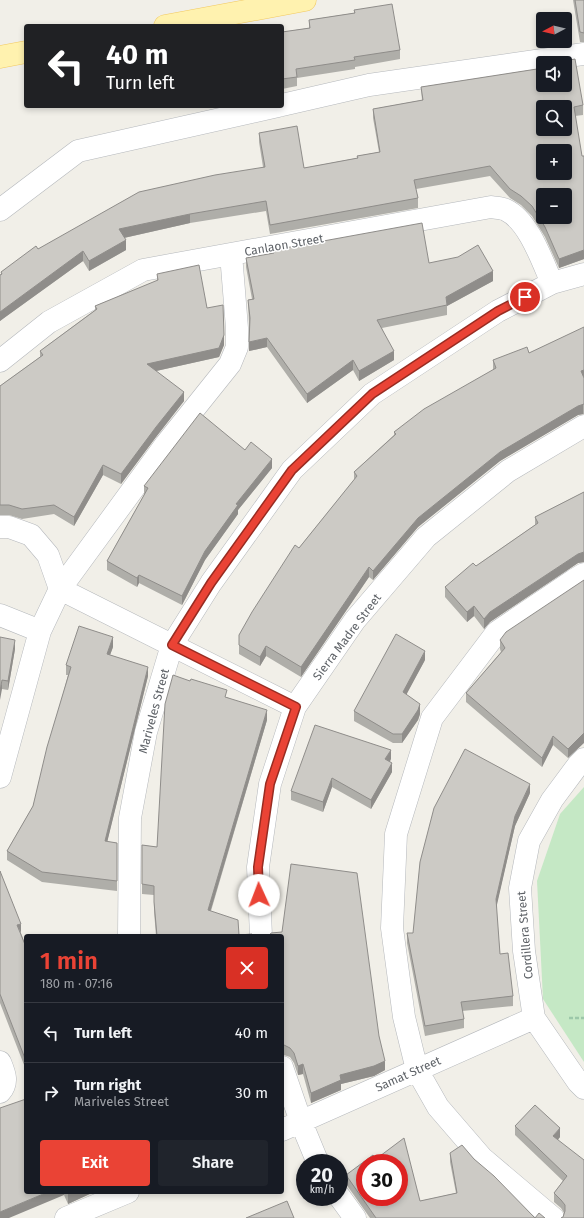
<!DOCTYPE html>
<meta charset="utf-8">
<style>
body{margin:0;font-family:"Fira Sans",sans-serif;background:#20242c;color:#f1f3f6;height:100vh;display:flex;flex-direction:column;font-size:15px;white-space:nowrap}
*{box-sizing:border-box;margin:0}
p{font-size:13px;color:#9ea1a6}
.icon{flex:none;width:22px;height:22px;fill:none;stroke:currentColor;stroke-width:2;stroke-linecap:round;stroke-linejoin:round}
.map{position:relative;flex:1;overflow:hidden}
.side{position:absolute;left:24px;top:934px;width:260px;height:260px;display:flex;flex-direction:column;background:#171b24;border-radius:4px;box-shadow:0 2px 6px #0003}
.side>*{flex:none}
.top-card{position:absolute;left:24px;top:24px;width:260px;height:84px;border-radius:4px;box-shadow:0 2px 6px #0003;background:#202124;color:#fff;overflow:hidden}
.needle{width:26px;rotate:263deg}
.tools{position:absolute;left:536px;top:12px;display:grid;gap:8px}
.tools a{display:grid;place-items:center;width:36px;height:36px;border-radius:4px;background:#171b24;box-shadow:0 2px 6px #0003;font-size:20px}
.speed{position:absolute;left:296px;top:1154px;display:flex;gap:8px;font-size:20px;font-weight:700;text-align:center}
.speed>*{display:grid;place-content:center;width:52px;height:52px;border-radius:50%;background:#171b24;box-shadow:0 2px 6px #0003;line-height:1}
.speed small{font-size:10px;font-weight:400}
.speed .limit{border:6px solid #d22;background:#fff;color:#111}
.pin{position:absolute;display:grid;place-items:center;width:34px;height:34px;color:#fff;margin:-17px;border:2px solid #fff;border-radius:50%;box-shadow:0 1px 4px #0007}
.me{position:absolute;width:44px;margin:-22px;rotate:358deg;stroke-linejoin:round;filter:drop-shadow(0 0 3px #0008)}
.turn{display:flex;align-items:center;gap:14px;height:84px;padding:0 16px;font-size:18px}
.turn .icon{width:52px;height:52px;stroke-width:2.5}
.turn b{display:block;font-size:28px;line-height:34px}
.round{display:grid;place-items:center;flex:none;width:42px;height:42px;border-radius:4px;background:#20242c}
.overview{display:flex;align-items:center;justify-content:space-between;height:68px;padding:0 16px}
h1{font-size:24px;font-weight:600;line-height:30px;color:#ea4335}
.button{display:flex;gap:8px;margin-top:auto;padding:8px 16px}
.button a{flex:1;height:46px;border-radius:4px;background:#ea4335;color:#fff;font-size:16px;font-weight:600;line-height:46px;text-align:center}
.button a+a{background:#20242c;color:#f1f3f6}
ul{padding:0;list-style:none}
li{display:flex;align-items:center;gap:12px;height:60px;padding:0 16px;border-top:1px solid #363941}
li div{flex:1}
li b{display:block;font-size:15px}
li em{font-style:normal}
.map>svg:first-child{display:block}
.green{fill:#c5e8c5}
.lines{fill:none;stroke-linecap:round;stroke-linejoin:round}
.minor-casing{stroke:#b5b8bc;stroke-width:23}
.major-casing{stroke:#f2c960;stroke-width:23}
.path{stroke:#9cc7a9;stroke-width:2.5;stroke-dasharray:4 2;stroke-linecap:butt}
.minor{stroke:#fff;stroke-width:22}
.major{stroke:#fff2af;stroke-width:22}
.wall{fill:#afaea9}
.shaded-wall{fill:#8f8d8a}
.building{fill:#cccac5;stroke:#8f8d8a;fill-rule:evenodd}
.route-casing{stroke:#982c22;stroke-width:10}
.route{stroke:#ea4335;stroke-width:7}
.labels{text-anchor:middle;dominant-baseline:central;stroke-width:3;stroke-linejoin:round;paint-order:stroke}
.street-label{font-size:12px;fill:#5f6368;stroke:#fff}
</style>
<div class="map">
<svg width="584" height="1218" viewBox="0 0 584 1218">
<rect width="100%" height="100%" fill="#f1efe8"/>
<!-- green -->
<path class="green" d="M 584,787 L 584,1062 L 543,999 L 537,881 L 560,814 Z"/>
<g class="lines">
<!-- minor casing -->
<g class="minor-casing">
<path id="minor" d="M 282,105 L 369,85 L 584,54
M 0,210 L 78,151 L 278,106
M 0,361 L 49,322 L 143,270 L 491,207 C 496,208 502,208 506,210 C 529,221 542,261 552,283
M 0,527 L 9,527 L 31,535 L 48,555 L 60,589 L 295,707
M 0,615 L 40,631
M 584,759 L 578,765 L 552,800 L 529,841 L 520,888 L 524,951 L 534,1018 L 578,1082 L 584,1088
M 0,777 L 40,631 L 60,589 L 166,444 L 230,364 L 237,347 L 237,328 L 231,254
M 129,936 L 130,818 L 146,732 L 172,645 L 211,583 L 292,470 L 372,394 L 498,311 L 552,283 L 584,274
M 261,936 L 258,867 L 270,784 L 295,707 L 355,620 L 426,537 L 508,471 L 584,426
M 0,1062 C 4,1072 9,1082 0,1092
M 282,1067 L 301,1122 L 318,1163
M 282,1130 L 534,1018
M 339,1196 L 355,1218
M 66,1218 L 128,1192
M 553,1218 L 482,1158 L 438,1107 L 417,1070 L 404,1017 L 392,928 L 396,834 L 432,718 L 497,632 L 574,580 L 584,574"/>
</g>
<!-- major casing -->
<g class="major-casing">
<path id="major" d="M 165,26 L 305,0
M 0,57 L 26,52"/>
</g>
<!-- path -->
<path class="path" d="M 569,1018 L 584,1018"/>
<!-- minor -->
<use href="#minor" class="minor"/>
<!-- major -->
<use href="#major" class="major"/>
</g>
<!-- wall -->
<path class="wall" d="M 573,0 L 584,0 L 584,42 L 580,42 Z
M 354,10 L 400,50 L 400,59 L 355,67 L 355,69 L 297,78 L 297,86 L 282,89 L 282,32 L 309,28 L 309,20 L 354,13 Z
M 537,66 L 583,105 L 583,115 L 575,116 L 584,259 L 559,268 L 545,237 L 532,216 L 521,205 L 510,198 L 490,176 L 416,189 L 418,198 L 418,208 L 270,234 L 266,211 L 190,223 L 124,238 L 126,250 L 89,271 L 83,261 L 4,318 L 0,321 L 0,275 L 1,274 L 1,272 L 38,249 L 263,167 L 259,142 L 259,133 L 304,168 L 357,158 L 357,156 L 379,152 L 373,118 L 373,109 L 422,100 L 421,87 L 537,69 Z
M 165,106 L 175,106 L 165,108 Z
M 274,250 L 429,263 L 493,281 L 447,306 L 447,315 L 382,328 L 394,360 L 359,381 L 353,370 L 307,403 L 267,347 L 249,351 L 249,325 L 248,300 L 252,299 L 246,267 L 246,258 L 274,253 Z
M 157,274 L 207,308 L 224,345 L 219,357 L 156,371 L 184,401 L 156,437 L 121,484 L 103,475 L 74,526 L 54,514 L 22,519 L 9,515 L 0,515 L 0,386 L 40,357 L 40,351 L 95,310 L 95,306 L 157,281 Z
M 584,328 L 584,414 L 578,415 L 500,461 L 418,527 L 373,580 L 369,577 L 301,677 L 266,656 L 260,666 L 239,654 L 239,635 L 299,548 L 354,480 L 354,472 L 394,435 L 394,432 L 493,370 L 493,360 L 529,353 Z
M 245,450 L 272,468 L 238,510 L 238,514 L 205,560 L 182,605 L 139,583 L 137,587 L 107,570 L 107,561 L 144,495 L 144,486 Z
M 584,492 L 584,562 L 578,563 L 490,622 L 484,629 L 474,616 L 467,622 L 445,597 L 445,587 L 476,566 L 535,525 L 535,517 Z
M 584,580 L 568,758 L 553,745 L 542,767 L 466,702 L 466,693 L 501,652 L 500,649 L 500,640 Z
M 0,637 L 15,649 L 8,690 L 2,689 Z
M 113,647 L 110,655 L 148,676 L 107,842 L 117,843 L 117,891 L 42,882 L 7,860 L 7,851 L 33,806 L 68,675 L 66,675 L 66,665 Z
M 425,660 L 406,694 L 420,714 L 418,720 L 402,743 L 393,743 L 354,721 L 354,711 Z
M 227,697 L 267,720 L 211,911 L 239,935 L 254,936 L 156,936 L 154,911 L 154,895 L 142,894 L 142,845 L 157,847 Z
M 391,759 L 390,762 L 392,772 L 371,809 L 332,787 L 323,812 L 291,800 L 291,791 Z
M 530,793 L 515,826 L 496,907 L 500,954 L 513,996 L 513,1006 L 462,1011 L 464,1019 L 464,1028 L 425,1036 L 407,943 L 407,933 L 413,933 Z
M 0,871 L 21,933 L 26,947 L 26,1078 L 26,1070 L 0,1003 Z
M 282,936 L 379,1036 L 385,1070 L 374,1076 L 341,1084 L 341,1090 L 311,1103 L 303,1074 L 298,1075 L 294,1063 L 290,1057 L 284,1055 L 282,1055 Z
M 515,1126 L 560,1137 L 558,1140 L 584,1218 L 563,1217 L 564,1213 L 561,1208 L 554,1202 L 554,1193 L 563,1181 L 515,1135 Z
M 450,1153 L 474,1159 L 535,1218 L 545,1218 L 370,1218 L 346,1184 L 346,1175 L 376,1159 L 420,1201 L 456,1193 L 450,1162 Z
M 26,1192 L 94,1192 L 68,1204 L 64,1195 Z"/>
<!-- shaded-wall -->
<path class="shaded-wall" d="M 190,214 L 190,223 L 119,239 L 119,229 Z
M 126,240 L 126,250 L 89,271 L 89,261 Z
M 584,250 L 584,259 L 559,268 L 559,259 Z
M 83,251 L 83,261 L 4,318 L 0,321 L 0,312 Z
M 493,271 L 493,281 L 447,306 L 446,297 Z
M 224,335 L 224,345 L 219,357 L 147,373 L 147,364 Z
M 267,338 L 267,347 L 249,351 L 249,342 Z
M 394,351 L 394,360 L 359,381 L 359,371 Z
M 353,360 L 353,370 L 307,403 L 307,394 Z
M 584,370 L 584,379 L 581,371 Z
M 184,392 L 184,401 L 156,437 L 121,484 L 121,474 L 156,427 Z
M 583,404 L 583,414 L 578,415 L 500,461 L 418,527 L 373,580 L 373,571 L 418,518 L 500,452 L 578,406 Z
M 272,459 L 272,468 L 238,510 L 238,514 L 205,560 L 182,605 L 182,596 L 205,551 L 236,504 Z
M 103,465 L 103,475 L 74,526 L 74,517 Z
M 584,552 L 584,562 L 578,563 L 490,622 L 484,629 L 484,619 L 490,612 L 578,554 Z
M 369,567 L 369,577 L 301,677 L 301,667 Z
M 139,575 L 139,583 L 137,587 L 137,578 Z
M 474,606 L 474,616 L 467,622 L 467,612 Z
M 113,637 L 113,647 L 107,663 L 107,654 Z
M 15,640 L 15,649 L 8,690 L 8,681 Z
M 266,646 L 266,656 L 260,666 L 260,657 Z
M 425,651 L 425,660 L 403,701 L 403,692 Z
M 148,667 L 148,676 L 105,851 L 105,841 Z
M 2,680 L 2,689 L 0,700 L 0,691 Z
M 420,704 L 420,714 L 418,720 L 402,743 L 402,734 Z
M 267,710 L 267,720 L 208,919 L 208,910 Z
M 584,733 L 584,743 L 568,758 L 568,749 Z
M 553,736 L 553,745 L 542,767 L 542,758 Z
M 391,750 L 391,759 L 385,768 L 385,759 Z
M 392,763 L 392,772 L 371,809 L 371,800 Z
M 332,778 L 332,787 L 323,812 L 323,802 Z
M 530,784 L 530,793 L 515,826 L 496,909 L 496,899 L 515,816 Z
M 21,924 L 21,933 L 17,925 Z
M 385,1061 L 385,1070 L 374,1076 L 341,1084 L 341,1090 L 311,1103 L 311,1093 L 340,1075 Z
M 303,1064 L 303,1074 L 298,1075 L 298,1066 Z
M 560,1128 L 560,1137 L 553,1145 L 553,1136 Z
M 48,1192 L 64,1192 L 64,1195 L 9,1218 L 0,1218 L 0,1212 Z
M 73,1192 L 94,1192 L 68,1204 L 68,1194 Z"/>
<!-- building -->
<path class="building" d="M 575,0 L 584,0 L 584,33 L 580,32 Z
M 392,4 L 400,50 L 354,57 L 355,60 L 296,69 L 297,77 L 282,79 L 282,32 L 310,28 L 309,20 L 355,13 L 354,10 Z
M 575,59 L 583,105 L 574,107 L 582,156 L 584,156 L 584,250 L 559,259 L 545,227 L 532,206 L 521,196 L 510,189 L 490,166 L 414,180 L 418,198 L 270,225 L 266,201 L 190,214 L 119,229 L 126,240 L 89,261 L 83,251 L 4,309 L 0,312 L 0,275 L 2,274 L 1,272 L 36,246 L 38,249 L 139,192 L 215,175 L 265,167 L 259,133 L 297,126 L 304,168 L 358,158 L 357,156 L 380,152 L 373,109 L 423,100 L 421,87 L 537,69 L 537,66 L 543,65 L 543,85 L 565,85 L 565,63 L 554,63 ZM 543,107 L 565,107 L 565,129 L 543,129 ZM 543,151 L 565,151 L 565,173 L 543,173 ZM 543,195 L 565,195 L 565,217 L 543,217 Z
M 422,223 L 429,263 L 458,257 L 478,245 L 493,271 L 446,297 L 447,305 L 377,320 L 394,351 L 359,371 L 353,360 L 307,394 L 267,338 L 249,342 L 250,318 L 248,300 L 254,299 L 246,258 L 274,253 L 274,250 Z
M 199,265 L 207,308 L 223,305 L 224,335 L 219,348 L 147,364 L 184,392 L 156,427 L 121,474 L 103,465 L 74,517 L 54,505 L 22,509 L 9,505 L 0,505 L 0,386 L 43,355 L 40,351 L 97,309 L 95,306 L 158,280 L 157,274 Z
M 584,327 L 584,370 L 581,371 L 584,378 L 584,404 L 578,406 L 500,452 L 418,518 L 373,571 L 369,567 L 301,667 L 266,646 L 260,657 L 239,645 L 239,635 L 252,612 L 295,545 L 299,548 L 357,476 L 354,472 L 396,434 L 394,432 L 424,409 L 496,368 L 493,360 L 527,347 L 529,353 Z
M 200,413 L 245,450 L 251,442 L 272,459 L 236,504 L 238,505 L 205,551 L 182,596 L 139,575 L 137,578 L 107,561 L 148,488 L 144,486 Z
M 584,492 L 584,552 L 578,554 L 490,612 L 484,619 L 474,606 L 467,612 L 445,587 L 473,563 L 476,566 L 538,523 L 535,517 Z
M 584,580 L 584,733 L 568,749 L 553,736 L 542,758 L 466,693 L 505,648 L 500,640 L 506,632 Z
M 79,626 L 113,637 L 107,654 L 148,667 L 105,841 L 117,843 L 117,881 L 42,872 L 7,851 L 33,806 L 47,747 L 71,667 L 66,665 Z
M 396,634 L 425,651 L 403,692 L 420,704 L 418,710 L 402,734 L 393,734 L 354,711 Z
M 0,637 L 15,640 L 8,681 L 2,680 L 0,691 Z
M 173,675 L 190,681 L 191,679 L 227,690 L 225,697 L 267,710 L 208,910 L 238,920 L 239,935 L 252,934 L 254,936 L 157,936 L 154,902 L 154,886 L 142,884 L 142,845 L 157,847 L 165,704 Z
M 315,725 L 391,750 L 385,759 L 392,763 L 371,800 L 332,778 L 323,802 L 291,791 Z
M 465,749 L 530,784 L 515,816 L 496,899 L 500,954 L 508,953 L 513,996 L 461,1002 L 464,1019 L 425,1026 L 407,933 L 413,933 L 420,862 L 434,808 Z
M 291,864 L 357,873 L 379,1036 L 385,1061 L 374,1066 L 340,1075 L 341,1080 L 311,1093 L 303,1064 L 298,1066 L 294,1053 L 290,1048 L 284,1045 L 282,1045 L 282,936 L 269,936 L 271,933 L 282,932 Z
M 0,871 L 21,924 L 17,925 L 26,947 L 26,1061 L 0,994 Z
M 26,1099 L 26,1192 L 48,1192 L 0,1212 L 0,1108 Z
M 535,1105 L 560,1128 L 553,1136 L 584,1160 L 584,1218 L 561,1218 L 563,1217 L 565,1211 L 565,1205 L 561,1200 L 554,1193 L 567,1176 L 515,1126 Z
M 404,1138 L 420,1201 L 457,1193 L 450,1153 L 462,1145 L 474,1159 L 494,1176 L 535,1218 L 539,1213 L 545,1218 L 376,1218 L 346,1175 L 373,1155 L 376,1159 ZM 365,1163 L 399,1163 L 399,1197 L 365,1197 Z
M 67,1192 L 73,1192 L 68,1194 Z
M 287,1201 L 294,1218 L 246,1218 Z"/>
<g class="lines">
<!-- route casing -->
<g class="route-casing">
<path id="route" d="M 259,895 L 258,867 L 270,784 L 296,707 L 172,645 L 211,583 L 292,470 L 372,394 L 498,311 L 525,297"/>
</g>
<!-- route -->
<use href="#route" class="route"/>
</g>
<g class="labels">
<!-- street labels -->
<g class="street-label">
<text transform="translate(284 245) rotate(-10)">Canlaon Street</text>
<text transform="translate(347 637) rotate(-53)">Sierra Madre Street</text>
<text transform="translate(154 711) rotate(-75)">Mariveles Street</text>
<text transform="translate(525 935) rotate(-95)">Cordillera Street</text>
<text transform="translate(408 1074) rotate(-24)">Samat Street</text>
</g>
</g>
</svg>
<div class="tools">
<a><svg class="needle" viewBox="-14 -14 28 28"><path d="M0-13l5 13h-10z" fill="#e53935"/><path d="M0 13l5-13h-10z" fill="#9ea1a6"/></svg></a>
<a><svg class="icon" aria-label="sound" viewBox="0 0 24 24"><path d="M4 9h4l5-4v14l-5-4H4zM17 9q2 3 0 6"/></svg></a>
<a><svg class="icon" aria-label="search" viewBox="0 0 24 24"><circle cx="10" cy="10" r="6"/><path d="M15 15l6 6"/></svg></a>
<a>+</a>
<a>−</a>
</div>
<div class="speed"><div>20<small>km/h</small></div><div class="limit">30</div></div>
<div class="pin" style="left:525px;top:297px;background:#d93025"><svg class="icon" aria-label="arrive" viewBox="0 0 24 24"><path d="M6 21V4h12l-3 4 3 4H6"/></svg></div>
<svg class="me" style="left:259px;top:895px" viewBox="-20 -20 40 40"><circle r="19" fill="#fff"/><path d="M0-13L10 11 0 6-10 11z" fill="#ea4335"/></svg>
<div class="top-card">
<div class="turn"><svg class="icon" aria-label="left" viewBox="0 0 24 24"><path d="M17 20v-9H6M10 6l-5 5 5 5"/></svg><div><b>40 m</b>Turn left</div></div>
</div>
<section class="side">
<div class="overview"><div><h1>1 min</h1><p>180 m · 07:16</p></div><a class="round" style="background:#d93025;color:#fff"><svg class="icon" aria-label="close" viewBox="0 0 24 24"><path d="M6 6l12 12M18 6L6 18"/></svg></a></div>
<ul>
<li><svg class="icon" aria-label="left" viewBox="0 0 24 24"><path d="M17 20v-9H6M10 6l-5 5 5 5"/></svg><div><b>Turn left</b></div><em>40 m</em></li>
<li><svg class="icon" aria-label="right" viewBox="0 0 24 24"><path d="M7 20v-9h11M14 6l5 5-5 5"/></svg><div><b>Turn right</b><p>Mariveles Street</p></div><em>30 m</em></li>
</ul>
<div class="button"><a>Exit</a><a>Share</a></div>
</section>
</div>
